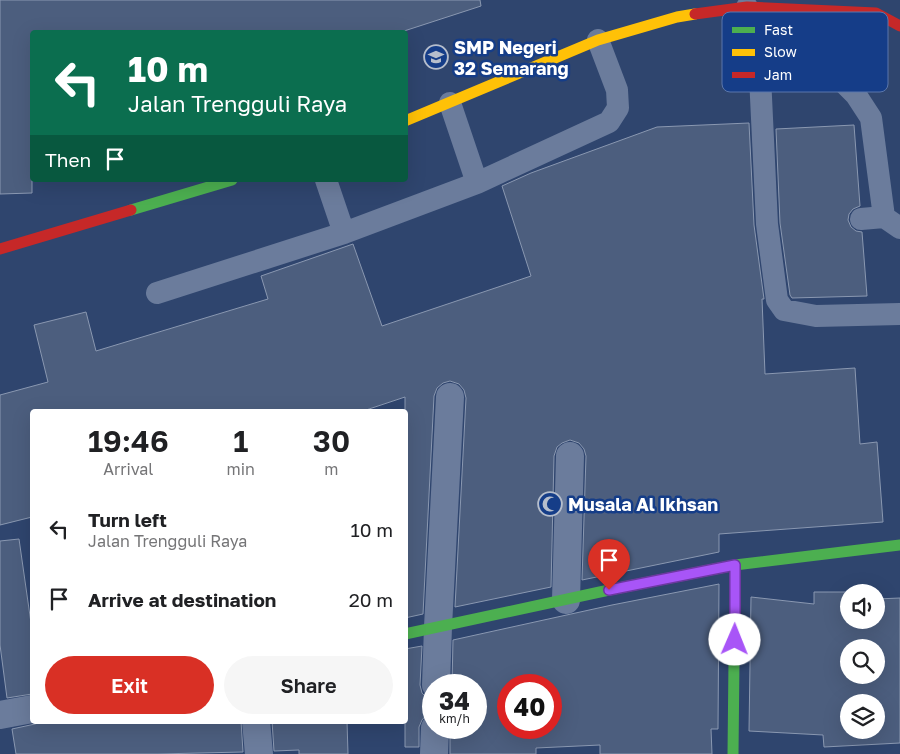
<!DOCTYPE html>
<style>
body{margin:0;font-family:"Golos Text",sans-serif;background:#f6f6f6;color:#202124;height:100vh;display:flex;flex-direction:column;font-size:19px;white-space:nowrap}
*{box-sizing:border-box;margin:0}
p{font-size:16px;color:#757577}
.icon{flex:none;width:28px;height:28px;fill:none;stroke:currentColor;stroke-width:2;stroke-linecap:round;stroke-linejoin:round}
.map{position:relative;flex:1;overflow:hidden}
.panel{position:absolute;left:30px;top:409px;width:378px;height:315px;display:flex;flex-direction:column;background:#fff;border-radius:5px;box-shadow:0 5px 20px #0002}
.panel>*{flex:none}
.guide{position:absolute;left:30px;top:30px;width:378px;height:152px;border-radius:5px;box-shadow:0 5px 20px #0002;background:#0b6e4f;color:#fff;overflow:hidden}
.controls{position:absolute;left:840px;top:584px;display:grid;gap:10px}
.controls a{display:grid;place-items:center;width:45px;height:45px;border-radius:50%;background:#fff;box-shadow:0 5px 20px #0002;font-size:25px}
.speed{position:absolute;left:422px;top:674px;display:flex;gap:10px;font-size:25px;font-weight:700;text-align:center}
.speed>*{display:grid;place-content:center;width:65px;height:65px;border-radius:50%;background:#fff;box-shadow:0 5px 20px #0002;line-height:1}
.speed small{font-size:12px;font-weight:400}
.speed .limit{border:8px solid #d22;background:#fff;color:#111}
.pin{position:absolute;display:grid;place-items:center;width:42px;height:42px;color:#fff;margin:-51px -21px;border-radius:50% 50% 50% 0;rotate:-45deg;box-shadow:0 0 5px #0007}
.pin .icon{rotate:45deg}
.me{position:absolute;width:55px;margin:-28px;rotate:1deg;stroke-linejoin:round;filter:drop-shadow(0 0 4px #0008)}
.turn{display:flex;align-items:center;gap:18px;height:105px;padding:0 15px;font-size:22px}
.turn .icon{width:65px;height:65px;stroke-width:2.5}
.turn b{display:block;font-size:35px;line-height:42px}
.then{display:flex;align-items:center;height:48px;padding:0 15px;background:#0003;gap:10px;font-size:19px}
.eta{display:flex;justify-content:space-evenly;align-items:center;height:85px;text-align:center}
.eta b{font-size:30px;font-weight:600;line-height:35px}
.button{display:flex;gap:10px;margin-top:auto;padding:10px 15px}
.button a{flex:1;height:58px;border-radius:30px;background:#d93025;color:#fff;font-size:20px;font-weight:600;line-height:58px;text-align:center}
.button a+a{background:#f6f6f6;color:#202124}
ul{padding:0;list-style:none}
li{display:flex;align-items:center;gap:15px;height:70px;padding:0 15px}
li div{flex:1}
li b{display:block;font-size:19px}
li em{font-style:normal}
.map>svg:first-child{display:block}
.building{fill:#4c5e7e;stroke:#8a98b1;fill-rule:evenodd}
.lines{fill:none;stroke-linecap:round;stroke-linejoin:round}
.lane{stroke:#6b7c9c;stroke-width:22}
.street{stroke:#6b7c9c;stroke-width:28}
.fast{stroke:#4caf50;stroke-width:11}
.slow{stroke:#ffc107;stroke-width:11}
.jam{stroke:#c62828;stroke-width:11}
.route-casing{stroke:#6d37a1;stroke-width:12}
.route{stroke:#a855f7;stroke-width:9}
.labels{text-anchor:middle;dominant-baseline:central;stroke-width:5;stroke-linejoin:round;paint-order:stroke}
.poi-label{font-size:18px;font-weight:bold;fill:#fff;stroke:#153d88;text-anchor:start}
.key{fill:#153d88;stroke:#5b77ac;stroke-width:1}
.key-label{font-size:14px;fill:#fff}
</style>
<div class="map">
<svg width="900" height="754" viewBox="0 0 900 754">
<rect width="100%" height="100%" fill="#2f456e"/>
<!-- building -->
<path class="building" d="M 0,0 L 480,0 L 481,6 L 401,32 L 32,32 L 32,193 L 0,194 Z
M 749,123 L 754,225 L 764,299 L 762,299 L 765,374 L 855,368 L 860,444 L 877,442 L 883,522 L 719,534 L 719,552 L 582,580 L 586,456 L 584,449 L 579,443 L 570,440 L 562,443 L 557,447 L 554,456 L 551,587 L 455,607 L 466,398 L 464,390 L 459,384 L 450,381 L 443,383 L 437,388 L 434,396 L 423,614 L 405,618 L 405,397 L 363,411 L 32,411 L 32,517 L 0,525 L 0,395 L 48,382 L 34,325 L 86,312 L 96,351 L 268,299 L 261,276 L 353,244 L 382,326 L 531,276 L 502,186 L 531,173 L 657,127 Z
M 854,125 L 860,206 L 853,209 L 849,214 L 848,220 L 851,227 L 856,231 L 862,232 L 867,296 L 792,298 L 790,295 L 780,223 L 776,129 Z
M 19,539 L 32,630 L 32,694 L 7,698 L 0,645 L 0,541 Z
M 719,584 L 718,729 L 711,729 L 712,754 L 600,754 L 600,745 L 536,748 L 536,754 L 450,754 L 450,728 L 476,728 L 476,685 L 452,685 L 453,640 L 612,605 ZM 509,685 L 551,685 L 551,728 L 509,728 Z
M 814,592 L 850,592 L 849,592 L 849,620 L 876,620 L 876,599 L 900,598 L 900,743 L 824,747 L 823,735 L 749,731 L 751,597 L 814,604 ZM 849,648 L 876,648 L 876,675 L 849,675 ZM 849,702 L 876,702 L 876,730 L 849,730 Z
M 422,646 L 420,685 L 422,693 L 427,698 L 434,700 L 434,713 L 427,714 L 422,720 L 419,727 L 419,747 L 405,747 L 405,649 Z
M 42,721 L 241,721 L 243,752 L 157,754 L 16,754 L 12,729 L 35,724 Z
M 272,721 L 347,721 L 348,754 L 299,754 L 299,750 L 274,751 Z"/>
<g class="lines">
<!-- lane -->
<path class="lane" d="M 747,7 L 760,76 L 767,224 L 777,300 L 784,310 L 816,316 L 900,314
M 760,76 L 818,73 L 843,82 L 856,95 L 871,118 L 884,217 L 900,228
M 326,180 L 344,233
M 477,183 L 609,122 L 618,108 L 617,90 L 598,40
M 861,219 L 884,217
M 157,293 L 344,233 L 477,183 L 450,103"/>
<!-- street -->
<path class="street" d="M 566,600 L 570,456
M 436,685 L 438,627 L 450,397
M 0,715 L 32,709
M 256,721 L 259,754
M 434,754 L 435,728"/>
<!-- fast -->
<path class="fast" d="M 131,210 L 232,180
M 405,634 L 609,590 L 735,565 L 900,545
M 733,754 L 735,565"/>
<!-- slow -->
<path class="slow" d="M 405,121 L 598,40 L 677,17 L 695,14"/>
<!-- jam -->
<path class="jam" d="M 695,14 L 747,7 L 876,13 L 900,26
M 0,249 L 131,210"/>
</g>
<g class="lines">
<!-- route casing -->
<g class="route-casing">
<path id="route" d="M 609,590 L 735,565 L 735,640"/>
</g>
<!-- route -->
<use href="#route" class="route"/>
</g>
<!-- icons -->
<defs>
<g id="school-ring" transform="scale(1.25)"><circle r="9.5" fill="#153d88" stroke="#b6becc" stroke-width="1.5"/><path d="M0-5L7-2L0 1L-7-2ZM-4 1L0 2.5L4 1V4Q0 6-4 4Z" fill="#b6becc"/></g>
<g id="mosque-ring" transform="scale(1.25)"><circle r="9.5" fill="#153d88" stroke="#b6becc" stroke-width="1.5"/><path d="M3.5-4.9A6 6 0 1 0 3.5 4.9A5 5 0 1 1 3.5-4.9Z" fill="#b6becc"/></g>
</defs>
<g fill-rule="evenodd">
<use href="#school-ring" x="436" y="57"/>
<use href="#mosque-ring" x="550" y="504"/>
</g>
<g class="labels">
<!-- poi labels -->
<g class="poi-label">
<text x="454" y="47">SMP Negeri<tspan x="454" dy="21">32 Semarang</tspan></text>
<text x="568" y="504">Musala Al Ikhsan</text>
</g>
</g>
<!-- legend -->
<rect x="722" y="12" width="166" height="80" rx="8" class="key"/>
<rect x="732" y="27" width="23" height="6" fill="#4caf50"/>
<rect x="732" y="49" width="23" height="7" fill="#ffc107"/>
<rect x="732" y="72" width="23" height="6" fill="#c62828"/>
<g class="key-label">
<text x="764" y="35">Fast</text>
<text x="764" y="57">Slow</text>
<text x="764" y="80">Jam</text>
</g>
</svg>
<div class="controls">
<a><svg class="icon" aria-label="sound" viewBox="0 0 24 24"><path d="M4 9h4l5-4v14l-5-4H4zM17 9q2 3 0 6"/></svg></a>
<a><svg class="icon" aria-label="search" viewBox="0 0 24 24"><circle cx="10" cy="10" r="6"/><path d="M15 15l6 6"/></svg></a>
<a><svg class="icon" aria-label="layers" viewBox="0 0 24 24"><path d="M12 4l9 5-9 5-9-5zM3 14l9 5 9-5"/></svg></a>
</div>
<div class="speed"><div>34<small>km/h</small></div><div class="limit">40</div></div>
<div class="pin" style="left:609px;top:590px;background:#d93025"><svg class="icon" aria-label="arrive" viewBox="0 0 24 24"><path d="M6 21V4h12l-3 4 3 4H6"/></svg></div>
<svg class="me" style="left:735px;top:640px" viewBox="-20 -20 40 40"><circle r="19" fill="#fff"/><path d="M0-13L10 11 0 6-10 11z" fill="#a855f7"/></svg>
<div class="guide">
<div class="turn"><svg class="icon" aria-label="left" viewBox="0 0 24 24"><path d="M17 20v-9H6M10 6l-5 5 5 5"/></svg><div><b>10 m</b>Jalan Trengguli Raya</div></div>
<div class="then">Then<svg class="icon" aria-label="arrive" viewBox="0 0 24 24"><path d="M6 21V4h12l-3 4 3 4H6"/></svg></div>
</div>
<section class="panel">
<div class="eta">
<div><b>19:46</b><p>Arrival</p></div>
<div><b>1</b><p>min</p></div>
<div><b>30</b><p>m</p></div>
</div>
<ul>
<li><svg class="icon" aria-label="left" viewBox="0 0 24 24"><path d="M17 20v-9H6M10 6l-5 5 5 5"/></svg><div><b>Turn left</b><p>Jalan Trengguli Raya</p></div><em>10 m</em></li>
<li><svg class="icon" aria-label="arrive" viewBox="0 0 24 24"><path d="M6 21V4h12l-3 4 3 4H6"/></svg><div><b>Arrive at destination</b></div><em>20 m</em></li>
</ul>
<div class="button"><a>Exit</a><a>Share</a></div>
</section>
</div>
